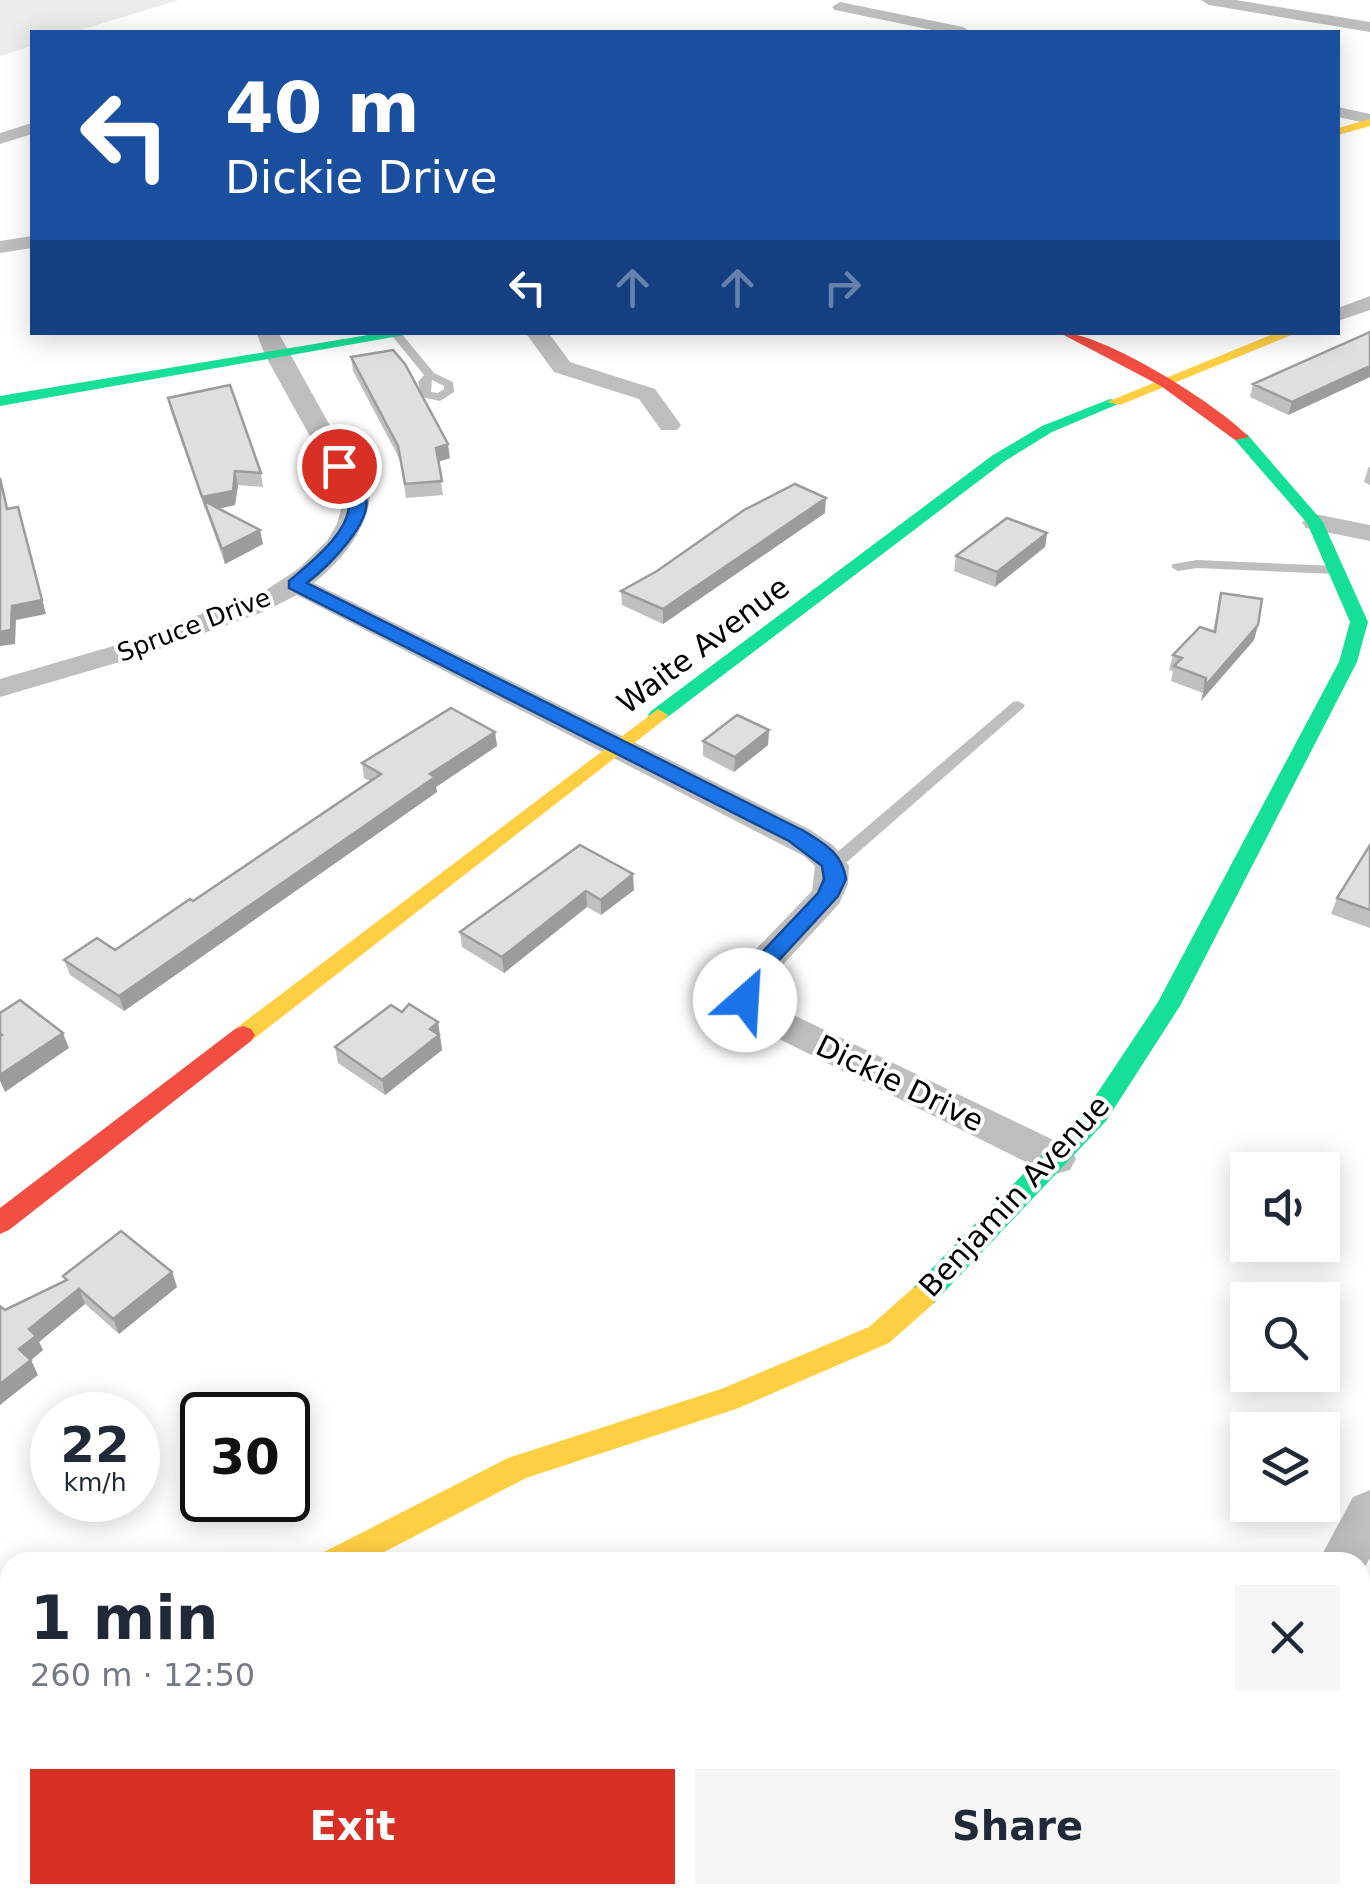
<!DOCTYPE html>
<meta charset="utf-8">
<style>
body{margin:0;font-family:"DejaVu Sans",sans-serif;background:#f6f6f7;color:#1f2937;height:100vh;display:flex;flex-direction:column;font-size:38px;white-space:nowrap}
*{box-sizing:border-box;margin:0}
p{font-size:32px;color:#747a83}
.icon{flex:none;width:55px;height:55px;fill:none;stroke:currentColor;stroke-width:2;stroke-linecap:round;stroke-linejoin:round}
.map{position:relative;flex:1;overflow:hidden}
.side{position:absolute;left:0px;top:1552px;width:1370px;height:352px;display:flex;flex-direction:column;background:#fff;border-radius:30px 30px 0 0;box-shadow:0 5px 25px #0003}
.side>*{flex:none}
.top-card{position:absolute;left:30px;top:30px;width:1310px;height:305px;border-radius:0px;box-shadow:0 5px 25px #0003;background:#1a4fa0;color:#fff;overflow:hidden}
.buttons{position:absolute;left:1230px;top:1152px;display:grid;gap:20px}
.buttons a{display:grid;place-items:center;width:110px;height:110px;border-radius:0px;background:#fff;box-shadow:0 5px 25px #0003;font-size:50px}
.speed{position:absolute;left:30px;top:1392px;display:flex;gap:20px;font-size:50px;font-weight:700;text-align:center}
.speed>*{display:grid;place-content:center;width:130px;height:130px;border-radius:50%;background:#fff;box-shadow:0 5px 25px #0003;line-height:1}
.speed small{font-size:25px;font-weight:400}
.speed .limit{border:5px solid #111;border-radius:15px;background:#fff;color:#111}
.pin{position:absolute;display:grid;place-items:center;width:85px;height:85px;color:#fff;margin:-42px;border:5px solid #fff;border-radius:50%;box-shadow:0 2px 10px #0007}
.me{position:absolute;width:110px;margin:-55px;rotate:26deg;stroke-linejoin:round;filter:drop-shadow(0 0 8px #0008)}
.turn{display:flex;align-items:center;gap:35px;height:210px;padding:0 30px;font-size:45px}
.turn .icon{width:130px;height:130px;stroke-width:2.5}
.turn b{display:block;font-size:70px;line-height:85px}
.lanes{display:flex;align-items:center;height:95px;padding:0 30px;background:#0003;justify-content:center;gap:50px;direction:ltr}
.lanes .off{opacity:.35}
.round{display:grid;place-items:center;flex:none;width:105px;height:105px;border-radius:0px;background:#f6f6f7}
.head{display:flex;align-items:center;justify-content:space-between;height:170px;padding:0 30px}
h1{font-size:60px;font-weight:800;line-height:75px}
.primary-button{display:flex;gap:20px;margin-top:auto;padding:20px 30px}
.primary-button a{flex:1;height:115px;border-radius:0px;background:#d93025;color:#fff;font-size:40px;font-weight:800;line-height:115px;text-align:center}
.primary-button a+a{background:#f6f6f7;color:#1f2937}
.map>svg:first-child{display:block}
.green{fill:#ececec}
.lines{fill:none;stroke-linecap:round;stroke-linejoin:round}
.lane{fill:#bebebe;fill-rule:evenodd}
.street{fill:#bebebe;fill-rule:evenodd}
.fast{fill:#16e098;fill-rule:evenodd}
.slow{fill:#ffcf43;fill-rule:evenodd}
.jam{fill:#f24e42;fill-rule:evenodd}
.wall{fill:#c0c0c0}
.shaded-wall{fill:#9c9c9c}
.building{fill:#dfdfdf;stroke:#9c9c9c;stroke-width:2.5}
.route{fill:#1a73e8;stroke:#114b97;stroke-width:2.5}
.labels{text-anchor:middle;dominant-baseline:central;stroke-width:8;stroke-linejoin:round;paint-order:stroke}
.far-street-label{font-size:25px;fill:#000;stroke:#fff}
.street-label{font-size:30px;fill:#000;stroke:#fff}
</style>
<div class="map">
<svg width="1370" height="1904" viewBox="0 0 1370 1904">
<rect width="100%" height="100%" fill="#fff"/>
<!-- green -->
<path class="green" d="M 0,0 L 179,0 L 74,32 L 32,32 L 32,46 L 0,56 Z"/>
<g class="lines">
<!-- lane -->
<path class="lane" d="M 393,333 L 401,333 L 434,373 L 453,382 L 454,392 L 440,401 L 422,397 L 418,382 L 424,375 L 393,337 ZM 432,380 L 444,386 L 444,389 L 438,393 L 431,392 Z
M 1197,560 L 1336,566 L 1343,570 L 1336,574 L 1197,568 L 1178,571 L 1171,567 L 1173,564 Z
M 1018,701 L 1025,705 L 1023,708 L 839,869 L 827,869 L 825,865 L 827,861 L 1013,702 Z"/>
<!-- street -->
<path class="street" d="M 1201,0 L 1236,0 L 1370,22 L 1370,32 L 1209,5 Z
M 840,2 L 963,27 L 971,32 L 942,32 L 835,10 L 832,7 Z
M 1338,107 L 1370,114 L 1370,124 L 1338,117 Z
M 32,123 L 32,134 L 0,144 L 0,133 Z
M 32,236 L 32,248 L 0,253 L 0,241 Z
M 1370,296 L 1370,310 L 1338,321 L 1338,308 Z
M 256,332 L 278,332 L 370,498 C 364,534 342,560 314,583 L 809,829 L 834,846 L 849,866 L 848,884 L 839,904 L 764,985 L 763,995 L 781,1009 L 1070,1148 L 1076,1159 L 1070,1170 L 1056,1174 L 1042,1170 L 755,1027 C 736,1012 718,999 733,973 L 812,891 L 815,866 L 804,856 L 297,595 L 263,612 L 140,656 L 0,697 L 0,679 L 120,644 L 266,590 L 298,569 L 327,541 L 337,524 L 344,498 L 265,355 Z
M 525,332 L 548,332 L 570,362 L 655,389 L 681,425 L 677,430 L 661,430 L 639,399 L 554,372 Z
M 1315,514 L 1370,525 L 1370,541 L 1306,528 L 1302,522 Z
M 1370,1490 L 1370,1558 L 1360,1576 L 1360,1562 L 1318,1562 L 1353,1497 Z
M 10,1705 L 10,1758 L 0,1762 L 0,1709 Z
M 778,1895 L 838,1895 L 835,1904 L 775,1904 Z"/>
<!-- fast -->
<path class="fast" d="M 386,332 L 422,332 L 0,406 L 0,396 Z
M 1110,399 L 1123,402 L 1052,432 L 1005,461 L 665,719 L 651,719 L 648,715 L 651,711 L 993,455 L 1042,426 Z
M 1235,434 L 1247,434 L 1323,522 L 1368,622 L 1357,662 L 1180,1006 L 1106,1121 L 933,1304 L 923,1307 L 913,1304 L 909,1296 L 913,1288 L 1088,1107 L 1158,1002 L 1339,662 L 1350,622 L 1307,523 L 1235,440 Z"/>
<!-- slow -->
<path class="slow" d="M 1370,119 L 1370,126 L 1338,135 L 1338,128 Z
M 1278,332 L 1299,332 L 1120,405 L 1107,402 Z
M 658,709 L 668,715 L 665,719 L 251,1041 L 235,1041 L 231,1035 L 235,1029 Z
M 923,1285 L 933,1288 L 937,1296 L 933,1304 L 889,1343 L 736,1409 L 526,1478 L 365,1562 L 320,1562 L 324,1552 L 508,1458 L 721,1389 L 869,1327 L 913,1288 Z"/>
<!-- jam -->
<path class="jam" d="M 1058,332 C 1103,332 1217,404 1249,437 L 1235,440 L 1161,386 Z
M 243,1026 L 251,1029 L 255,1035 L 251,1041 L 9,1230 L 0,1234 L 0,1208 L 235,1029 Z"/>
</g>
<!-- wall -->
<path class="wall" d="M 1370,332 L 1370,377 L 1288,415 L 1250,397 L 1253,384 Z
M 351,357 L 450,458 L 438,462 L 443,495 L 406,498 L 400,460 L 353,371 Z
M 168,398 L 261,473 L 263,487 L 238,485 L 235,505 L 218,509 L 263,544 L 225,564 L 171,412 Z
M 1370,467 L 1370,485 L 1364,482 L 1368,468 Z
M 825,513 L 663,624 L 622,605 L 621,591 Z
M 1047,533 L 1045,547 L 995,587 L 954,571 L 956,556 Z
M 1221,593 L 1258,625 L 1254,640 L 1201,701 L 1203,693 L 1171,681 L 1173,671 L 1169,670 L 1173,655 L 1213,632 Z
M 769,730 L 768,745 L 734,772 L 703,756 L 703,741 Z
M 495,732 L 497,746 L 436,787 L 437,792 L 124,1011 L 70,975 L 64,960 L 115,950 L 193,901 L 370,781 L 364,778 L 362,763 Z
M 580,845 L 634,890 L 601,915 L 587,907 L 504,973 L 462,947 L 460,932 Z
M 1370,845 L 1370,928 L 1331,914 L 1337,898 Z
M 402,1012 L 438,1022 L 442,1050 L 385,1095 L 338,1063 L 335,1047 Z
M 172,1272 L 177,1287 L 119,1334 L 85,1304 L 39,1342 L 43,1350 L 31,1360 L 38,1375 L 5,1310 L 65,1281 L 63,1276 Z"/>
<!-- shaded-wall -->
<path class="shaded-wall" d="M 1370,366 L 1370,377 L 1288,415 L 1292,402 Z
M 448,444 L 450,458 L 437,462 L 436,448 Z
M 235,471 L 238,485 L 235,505 L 207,511 L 204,501 L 205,511 L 202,497 Z
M 826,498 L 825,513 L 663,624 L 663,609 Z
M 22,520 L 46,614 L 16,620 L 15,644 L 0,646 L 0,632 L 12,606 Z
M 260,530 L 263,544 L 225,564 L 222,549 Z
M 1047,533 L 1045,547 L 995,587 L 997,572 Z
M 1258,625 L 1254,640 L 1201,701 L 1205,686 Z
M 769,730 L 768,745 L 734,772 L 735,757 Z
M 495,732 L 497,746 L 436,787 L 437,792 L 124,1011 L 119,996 L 430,774 Z
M 633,874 L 634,890 L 601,915 L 601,900 Z
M 586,891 L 587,907 L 504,973 L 502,957 Z
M 438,1022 L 442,1050 L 385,1095 L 382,1080 Z
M 63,1033 L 69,1048 L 5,1092 L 0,1081 L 0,1075 Z
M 172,1272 L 177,1287 L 119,1334 L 113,1319 Z
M 79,1289 L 85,1304 L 39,1342 L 43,1350 L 26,1364 L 19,1349 L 29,1329 Z
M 31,1360 L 38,1375 L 0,1405 L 0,1384 Z"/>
<!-- building -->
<path class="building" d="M 1370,332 L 1370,366 L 1292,402 L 1253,384 Z
M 393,350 L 405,364 L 448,444 L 436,448 L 442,481 L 405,484 L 398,446 L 351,357 Z
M 230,385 L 261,473 L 235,471 L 233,491 L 202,497 L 168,398 Z
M 0,478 L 7,509 L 18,507 L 42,600 L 12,606 L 11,630 L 0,632 Z
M 795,484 L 826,498 L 663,609 L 621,591 L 657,571 L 744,510 Z
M 204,501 L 260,530 L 222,549 Z
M 1007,518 L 1047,533 L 997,572 L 956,556 Z
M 1221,593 L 1262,599 L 1258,625 L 1205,686 L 1206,678 L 1174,666 L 1182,658 L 1173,655 L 1200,627 L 1215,632 Z
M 451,708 L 495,732 L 430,774 L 435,777 L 119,996 L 64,960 L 97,938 L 115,950 L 190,899 L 193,901 L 381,774 L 362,763 Z
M 737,715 L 769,730 L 735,757 L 703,741 Z
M 580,845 L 633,874 L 601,900 L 586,891 L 502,957 L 460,932 Z
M 1370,845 L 1370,910 L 1337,898 Z
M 20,1000 L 63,1033 L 0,1075 L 0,1036 L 2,1035 L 0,1033 L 0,1013 Z
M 409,1004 L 438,1022 L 430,1029 L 439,1035 L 382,1080 L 335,1047 L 391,1005 L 402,1012 Z
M 121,1231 L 172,1272 L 113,1319 L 79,1289 L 29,1329 L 36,1336 L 19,1349 L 31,1360 L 0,1384 L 0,1306 L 5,1310 L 67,1280 L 63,1276 Z"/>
<!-- route -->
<path class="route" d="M 334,462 L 345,462 C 351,472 363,486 366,498 C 372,524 326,568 307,583 L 804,831 C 825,844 842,853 846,879 L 838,896 L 757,984 L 754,1006 L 737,1006 L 734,982 L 818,893 L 824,879 L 822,866 L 789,841 L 289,588 L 289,581 C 310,563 352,531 349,501 C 348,489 337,476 331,466 Z"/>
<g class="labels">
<!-- far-street labels -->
<g class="far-street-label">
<text transform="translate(194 625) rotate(-21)">Spruce Drive</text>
</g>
<!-- street labels -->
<g class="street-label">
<text transform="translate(703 645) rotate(-37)">Waite Avenue</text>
<text transform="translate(900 1083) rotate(26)">Dickie Drive</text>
<text transform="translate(1014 1196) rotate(-47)">Benjamin Avenue</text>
</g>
</g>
</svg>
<div class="buttons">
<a><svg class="icon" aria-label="sound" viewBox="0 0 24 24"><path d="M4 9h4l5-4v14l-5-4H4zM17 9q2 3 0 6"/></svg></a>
<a><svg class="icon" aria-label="search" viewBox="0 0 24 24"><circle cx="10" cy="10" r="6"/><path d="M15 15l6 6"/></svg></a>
<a><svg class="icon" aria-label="layers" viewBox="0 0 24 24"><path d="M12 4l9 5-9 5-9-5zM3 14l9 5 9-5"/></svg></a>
</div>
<div class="speed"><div>22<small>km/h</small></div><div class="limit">30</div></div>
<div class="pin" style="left:339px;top:466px;background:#d93025"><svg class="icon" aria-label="arrive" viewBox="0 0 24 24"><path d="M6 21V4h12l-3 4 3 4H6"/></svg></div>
<svg class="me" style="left:745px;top:1000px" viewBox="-20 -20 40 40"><circle r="19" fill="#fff"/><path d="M0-13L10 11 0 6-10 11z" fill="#1a73e8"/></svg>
<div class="top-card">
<div class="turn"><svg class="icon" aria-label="left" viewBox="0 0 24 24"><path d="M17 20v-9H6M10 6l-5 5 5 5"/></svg><div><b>40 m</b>Dickie Drive</div></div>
<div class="lanes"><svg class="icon" aria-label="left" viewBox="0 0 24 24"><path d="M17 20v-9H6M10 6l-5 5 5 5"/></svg><svg class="icon off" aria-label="ahead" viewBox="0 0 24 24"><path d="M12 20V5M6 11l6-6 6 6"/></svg><svg class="icon off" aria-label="ahead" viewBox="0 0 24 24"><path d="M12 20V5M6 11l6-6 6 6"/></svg><svg class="icon off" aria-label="right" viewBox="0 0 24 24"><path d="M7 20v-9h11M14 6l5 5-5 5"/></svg></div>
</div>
<section class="side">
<div class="head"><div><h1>1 min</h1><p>260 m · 12:50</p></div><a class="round"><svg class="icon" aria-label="close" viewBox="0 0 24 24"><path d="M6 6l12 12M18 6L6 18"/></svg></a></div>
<div class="primary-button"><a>Exit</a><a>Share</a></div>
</section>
</div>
